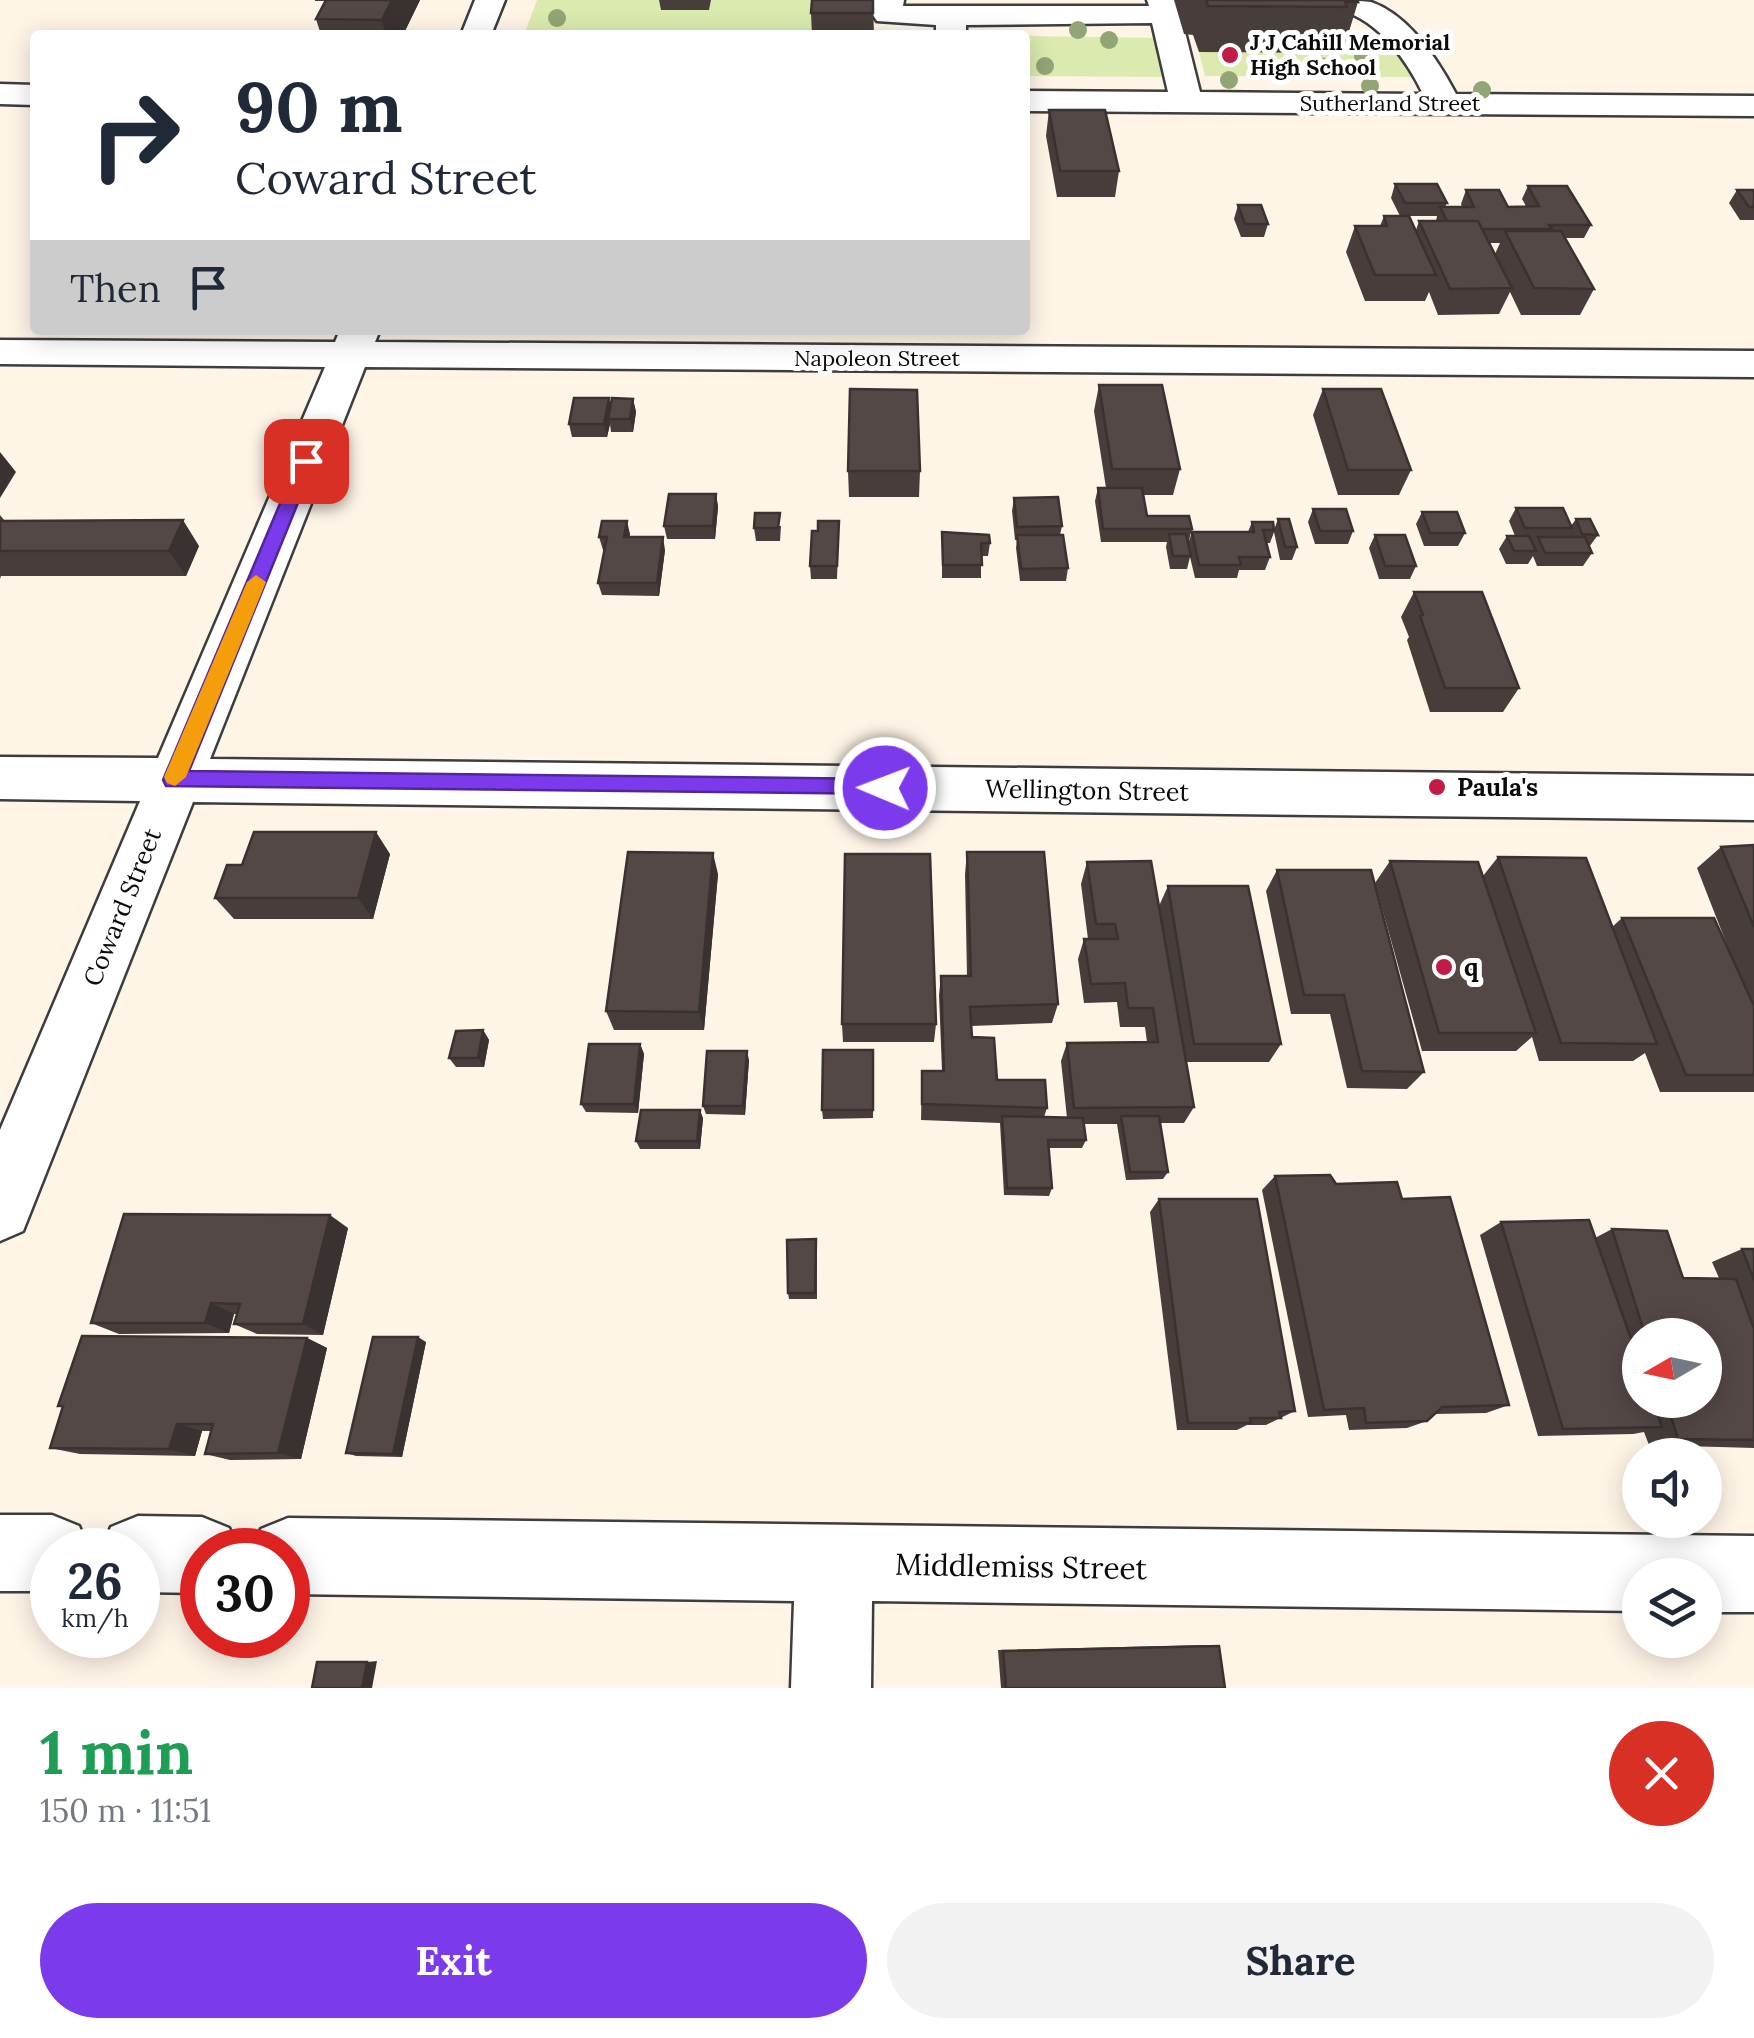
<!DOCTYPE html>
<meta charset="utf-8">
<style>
body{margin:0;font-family:Lora,serif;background:#f2f2f3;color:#1f2937;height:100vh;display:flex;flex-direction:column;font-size:38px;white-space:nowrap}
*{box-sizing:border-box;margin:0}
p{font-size:32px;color:#747a83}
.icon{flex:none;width:55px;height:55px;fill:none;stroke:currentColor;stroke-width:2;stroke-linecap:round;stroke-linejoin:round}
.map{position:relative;height:1688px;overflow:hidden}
.panel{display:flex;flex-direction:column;background:#fff;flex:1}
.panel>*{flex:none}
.guide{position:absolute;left:30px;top:30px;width:1000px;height:305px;border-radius:10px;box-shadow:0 5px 25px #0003;background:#fff;color:#1f2937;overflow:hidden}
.needle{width:65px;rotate:261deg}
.fabs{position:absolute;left:1622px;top:1318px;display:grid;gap:20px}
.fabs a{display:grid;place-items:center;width:100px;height:100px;border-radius:50%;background:#fff;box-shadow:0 5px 25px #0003;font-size:50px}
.speed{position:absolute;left:30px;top:1528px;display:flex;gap:20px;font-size:50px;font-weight:700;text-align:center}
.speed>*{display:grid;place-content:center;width:130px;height:130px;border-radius:50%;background:#fff;box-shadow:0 5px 25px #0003;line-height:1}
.speed small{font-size:25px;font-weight:400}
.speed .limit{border:15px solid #d22;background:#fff;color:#111}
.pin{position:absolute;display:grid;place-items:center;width:85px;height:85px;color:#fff;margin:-42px;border-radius:20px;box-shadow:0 5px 15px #0006}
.me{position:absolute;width:110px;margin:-55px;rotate:271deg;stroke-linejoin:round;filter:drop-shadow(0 0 8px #0008)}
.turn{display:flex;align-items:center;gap:35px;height:210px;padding:0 40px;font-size:45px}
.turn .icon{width:130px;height:130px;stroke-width:2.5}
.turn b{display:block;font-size:70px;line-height:85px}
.then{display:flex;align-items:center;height:95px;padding:0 40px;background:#0003;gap:20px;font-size:38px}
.round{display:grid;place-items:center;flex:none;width:105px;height:105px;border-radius:52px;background:#f2f2f3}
.summary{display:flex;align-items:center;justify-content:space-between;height:170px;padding:0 40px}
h1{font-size:60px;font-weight:800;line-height:75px;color:#1e9e55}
.button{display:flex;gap:20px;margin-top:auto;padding:20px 40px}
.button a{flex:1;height:115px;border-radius:60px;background:#7c3aed;color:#fff;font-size:40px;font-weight:800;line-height:115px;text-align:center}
.button a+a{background:#f2f2f3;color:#1f2937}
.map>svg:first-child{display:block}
.green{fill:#dbebaf}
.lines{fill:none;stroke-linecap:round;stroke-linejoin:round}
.minor-casing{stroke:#3d3d3d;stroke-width:5}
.minor{fill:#fff;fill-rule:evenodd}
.tree{fill:#92a575}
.wall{fill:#473e3c;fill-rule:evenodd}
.shaded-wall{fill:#3a3231}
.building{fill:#534846;stroke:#3a3231;stroke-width:2.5}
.route{fill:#7c3aed;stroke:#51269a;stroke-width:2.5}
.slow{fill:#f59e0b}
.poi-dot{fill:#c01c47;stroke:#fff;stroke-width:4}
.labels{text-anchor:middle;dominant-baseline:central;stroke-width:10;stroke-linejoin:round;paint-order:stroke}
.far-poi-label{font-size:22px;font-weight:bold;fill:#0a0a0a;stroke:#fff;text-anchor:start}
.far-street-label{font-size:22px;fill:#0a0a0a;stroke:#fff}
.poi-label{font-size:25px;font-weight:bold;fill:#0a0a0a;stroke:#fff;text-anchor:start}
.street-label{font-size:25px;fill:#0a0a0a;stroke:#fff}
.near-street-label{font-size:30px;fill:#0a0a0a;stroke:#fff}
</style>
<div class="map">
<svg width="1754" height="1688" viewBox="0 0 1754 1688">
<rect width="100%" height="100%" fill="#fff5e7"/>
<!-- green -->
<path class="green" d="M 537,0 L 690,0 L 709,10 L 711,0 L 815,0 L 813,35 L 524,35 Z
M 1025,36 L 1165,38 L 1168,77 L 1025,76 Z
M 1331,48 L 1399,53 L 1416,77 L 1205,76 L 1199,52 L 1333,53 Z"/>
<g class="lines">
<!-- minor casing -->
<g class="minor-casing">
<path id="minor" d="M 475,0 L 505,0 L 491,35 L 461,35 Z
M 874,0 L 904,0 L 903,6 L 1149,6 L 1147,0 L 1177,0 L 1200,92 L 1423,94 C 1408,62 1379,21 1343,11 C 1330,8 1316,9 1304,6 L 1299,0 C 1321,0 1351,0 1371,2 C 1409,15 1438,60 1456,94 L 1754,96 L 1754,116 L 1025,111 L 1025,91 L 1168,92 L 1152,23 L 966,25 L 966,35 L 936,35 L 936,25 L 877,21 L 873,15 Z
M 0,84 L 35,85 L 35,105 L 0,104 Z
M 340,330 L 380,330 L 375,342 L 1754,351 L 1754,377 L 365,367 L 210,759 L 1754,776 L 1754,820 L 193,802 L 23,1231 L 0,1241 L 0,1130 L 140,801 L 0,799 L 0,757 L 158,758 L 325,367 L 0,364 L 0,340 L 335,342 Z
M 0,1515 L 52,1515 L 79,1526 L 89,1550 L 52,1550 L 52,1591 L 0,1591 Z
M 138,1516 L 202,1517 L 229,1528 L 238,1550 L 202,1550 L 202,1593 L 138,1592 L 138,1550 L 101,1550 L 111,1527 Z
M 288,1518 L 1754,1536 L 1754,1612 L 1705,1612 L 1705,1575 L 1640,1575 L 1640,1611 L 872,1601 L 871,1688 L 791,1688 L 794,1601 L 288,1594 L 288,1550 L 252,1550 L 261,1529 Z"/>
</g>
<!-- minor -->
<use href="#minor" class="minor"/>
</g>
<!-- trees -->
<g class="tree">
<circle cx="557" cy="18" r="9"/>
<circle cx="1078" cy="30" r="9"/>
<circle cx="1109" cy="40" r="9"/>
<circle cx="1363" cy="56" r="9"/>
<circle cx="1045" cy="66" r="9"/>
<circle cx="1321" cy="66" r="9"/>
<circle cx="1264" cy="67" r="9"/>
<circle cx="1229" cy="80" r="9"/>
<circle cx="1370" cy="86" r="9"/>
<circle cx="1482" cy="90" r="9"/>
</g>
<!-- wall -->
<path class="wall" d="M 315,0 L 420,0 L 403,35 L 321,35 L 316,19 L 326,1 L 315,1 Z
M 659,0 L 711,0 L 709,10 L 661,10 Z
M 873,0 L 874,35 L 812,35 L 811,13 Z
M 1174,0 L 1357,0 L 1358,2 L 1344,48 L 1335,48 L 1334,53 L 1199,52 L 1193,35 L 1184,34 Z
M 1049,110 L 1119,171 L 1115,197 L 1057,197 L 1046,136 Z
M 1395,184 L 1447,203 L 1445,207 L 1462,207 L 1461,204 L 1466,190 L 1508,207 L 1526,206 L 1522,199 L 1528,186 L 1591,225 L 1584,238 L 1565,238 L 1594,289 L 1580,315 L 1521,315 L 1510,292 L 1499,314 L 1438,315 L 1429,292 L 1425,301 L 1365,301 L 1346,252 L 1355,226 L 1380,226 L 1384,216 L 1400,216 L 1391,198 ZM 1409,216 L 1437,216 L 1436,221 L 1419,221 L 1416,230 ZM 1489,243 L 1500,243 L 1495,254 Z
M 1737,190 L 1754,190 L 1754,220 L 1740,220 L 1729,203 Z
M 1238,205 L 1268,224 L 1264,237 L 1241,237 L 1234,219 Z
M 1099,385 L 1180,469 L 1173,495 L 1143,495 L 1147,516 L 1192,529 L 1188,544 L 1192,532 L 1248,532 L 1252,522 L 1274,530 L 1278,519 L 1297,547 L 1292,560 L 1280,560 L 1274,532 L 1270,543 L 1266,543 L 1270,557 L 1265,570 L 1239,570 L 1237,578 L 1195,578 L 1190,557 L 1187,569 L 1170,569 L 1166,547 L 1167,542 L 1101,542 L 1095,501 L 1098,488 L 1106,488 L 1094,411 Z
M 1323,389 L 1411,470 L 1399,495 L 1338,495 L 1313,415 Z
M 633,399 L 636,412 L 633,432 L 611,432 L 610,424 L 607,437 L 572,437 L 569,424 Z
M 848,471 L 920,471 L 919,497 L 849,497 Z
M 716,494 L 718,507 L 715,539 L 667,539 L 664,526 Z
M 1014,498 L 1062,526 L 1060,535 L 1068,568 L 1066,581 L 1020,581 L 1016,548 L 1017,540 L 1015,540 L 1012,511 Z
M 1516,508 L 1571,526 L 1576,519 L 1598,535 L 1589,547 L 1592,553 L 1583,566 L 1537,566 L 1533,556 L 1528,564 L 1506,564 L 1499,549 L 1507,536 L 1515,536 L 1509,521 Z
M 1313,509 L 1353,531 L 1348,544 L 1315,544 L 1308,522 Z
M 1422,512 L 1465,533 L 1458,546 L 1424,546 L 1416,524 Z
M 0,515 L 5,521 L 199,546 L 186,576 L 1,576 L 0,579 Z
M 839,521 L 837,579 L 811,579 L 810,566 L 818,531 Z
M 781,526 L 780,541 L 756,541 L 754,528 Z
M 942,532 L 990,543 L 988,556 L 981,556 L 981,578 L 942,578 Z
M 630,534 L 629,537 L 665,550 L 659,596 L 602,595 L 598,583 L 604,550 L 603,550 L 599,537 Z
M 1375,535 L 1416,566 L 1410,579 L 1379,579 L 1369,548 Z
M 1414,592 L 1519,688 L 1503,712 L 1430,712 L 1407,640 L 1409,637 L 1401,617 Z
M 1754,845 L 1754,1092 L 1660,1092 L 1645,1053 L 1633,1061 L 1539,1061 L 1532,1037 L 1516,1051 L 1422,1051 L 1375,883 L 1390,861 L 1483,876 L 1498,857 L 1612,927 L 1622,918 L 1736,968 L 1697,868 L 1721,847 Z
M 967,852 L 1058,1004 L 1052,1023 L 971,1026 L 972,1037 L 997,1080 L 1047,1108 L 1044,1117 L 1067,1118 L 1061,1061 L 1067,1043 L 1147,1042 L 1145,1027 L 1120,1027 L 1117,1002 L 1084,1003 L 1078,959 L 1084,939 L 1088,939 L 1081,884 L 1087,862 L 1159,906 L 1168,886 L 1281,1044 L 1269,1062 L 1186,1062 L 1194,1107 L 1184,1123 L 1160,1123 L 1168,1172 L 1163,1179 L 1126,1180 L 1117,1124 L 1084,1124 L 1086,1140 L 1082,1148 L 1049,1148 L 1052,1188 L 1049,1196 L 1004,1195 L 1000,1123 L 921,1120 L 922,1071 L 942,1071 L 939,995 L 941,976 L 967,976 L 965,874 Z
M 390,854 L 373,919 L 234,919 L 215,898 L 242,865 Z
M 1277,870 L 1424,1072 L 1407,1089 L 1347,1088 L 1330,1014 L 1291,1014 L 1266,891 Z
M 718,874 L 704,1030 L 614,1030 L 606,1011 Z
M 842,1024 L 936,1024 L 934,1042 L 843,1042 Z
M 483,1030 L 489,1040 L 484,1067 L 456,1067 L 449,1058 Z
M 640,1044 L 644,1054 L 638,1113 L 586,1112 L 581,1104 Z
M 873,1050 L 873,1118 L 823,1119 L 822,1110 Z
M 749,1060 L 745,1115 L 706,1114 L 703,1106 Z
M 703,1118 L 700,1149 L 640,1149 L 636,1141 Z
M 1275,1176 L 1336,1184 L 1402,1199 L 1509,1405 L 1486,1413 L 1434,1414 L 1427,1421 L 1407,1428 L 1349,1430 L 1346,1415 L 1308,1417 L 1262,1190 Z
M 1159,1199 L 1295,1411 L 1266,1425 L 1247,1425 L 1237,1430 L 1177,1430 L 1150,1212 Z
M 1501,1222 L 1595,1238 L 1612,1229 L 1683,1278 L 1719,1278 L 1712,1262 L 1742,1249 L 1754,1249 L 1754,1448 L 1649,1445 L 1644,1432 L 1633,1434 L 1538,1436 L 1480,1235 ZM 1640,1335 L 1705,1335 L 1705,1400 L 1640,1400 Z
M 348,1228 L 323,1335 L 257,1334 L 234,1324 L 237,1314 L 234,1314 L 229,1333 L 119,1334 L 91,1323 Z
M 817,1246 L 817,1299 L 789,1299 L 788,1293 Z
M 307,1338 L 327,1348 L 301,1459 L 230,1460 L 205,1454 L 212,1431 L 202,1431 L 195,1456 L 80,1454 L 50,1448 L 63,1407 L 58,1406 Z
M 426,1342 L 402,1457 L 356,1456 L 346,1453 Z
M 1205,1645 L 1219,1646 L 1225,1688 L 1001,1688 L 998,1650 Z"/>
<!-- shaded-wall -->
<path class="shaded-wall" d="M 392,0 L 420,0 L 403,35 L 386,35 L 382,20 Z
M 609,398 L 612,411 L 608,419 L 610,424 L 607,437 L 604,424 Z
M 633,399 L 636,412 L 633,432 L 630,419 Z
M 0,452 L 16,472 L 0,498 Z
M 716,494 L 718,507 L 715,539 L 713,526 Z
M 183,520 L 199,546 L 186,576 L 169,551 Z
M 627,521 L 630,534 L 627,550 L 624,537 Z
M 663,537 L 665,550 L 659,596 L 657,583 Z
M 376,832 L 390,854 L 373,919 L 358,898 Z
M 713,853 L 718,874 L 704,1030 L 699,1012 Z
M 483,1030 L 489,1040 L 484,1067 L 478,1058 Z
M 640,1044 L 644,1054 L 638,1113 L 634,1104 Z
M 747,1051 L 749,1060 L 745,1115 L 743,1106 Z
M 700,1110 L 703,1118 L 700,1149 L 697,1141 Z
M 330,1215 L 348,1228 L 323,1335 L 303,1324 Z
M 211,1303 L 234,1314 L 229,1333 L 205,1323 Z
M 418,1337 L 426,1342 L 402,1457 L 393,1454 Z
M 307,1338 L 327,1348 L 301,1459 L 278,1453 Z
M 177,1424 L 202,1431 L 195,1456 L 169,1449 Z
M 377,1661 L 372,1688 L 362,1688 L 367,1662 Z"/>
<!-- building -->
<path class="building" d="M 326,0 L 392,0 L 382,20 L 316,19 Z
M 812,0 L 873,0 L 873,13 L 811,13 Z
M 1206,0 L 1357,0 L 1358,2 L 1345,2 L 1347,7 L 1208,6 Z
M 1049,110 L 1105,110 L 1119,171 L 1060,171 Z
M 1395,184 L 1437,184 L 1447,203 L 1405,203 Z
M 1528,186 L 1567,186 L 1591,225 L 1549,225 L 1552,229 L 1482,229 L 1478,221 L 1447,221 L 1440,207 L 1474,207 L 1466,190 L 1499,190 L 1508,207 L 1539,206 Z
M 1737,190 L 1754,190 L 1754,207 L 1749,207 Z
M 1238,205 L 1261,205 L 1268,224 L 1245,224 Z
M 1384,216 L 1409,216 L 1436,275 L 1375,275 L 1355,226 L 1387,226 Z
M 1419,221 L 1478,221 L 1512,288 L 1450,289 Z
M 1505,231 L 1561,231 L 1594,289 L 1534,288 Z
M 1099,385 L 1162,385 L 1180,469 L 1112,469 Z
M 850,389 L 917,390 L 920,471 L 848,471 Z
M 1323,389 L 1381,389 L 1411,470 L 1348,470 Z
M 574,398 L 609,398 L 604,424 L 569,424 Z
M 612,398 L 633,399 L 630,419 L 608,419 Z
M 1098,488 L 1142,488 L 1147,516 L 1189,516 L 1192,529 L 1103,529 Z
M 669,494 L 716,494 L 713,526 L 664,526 Z
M 1058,497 L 1062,526 L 1017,527 L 1014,498 Z
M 1516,508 L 1563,508 L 1572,528 L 1525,528 Z
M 1313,509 L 1346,509 L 1353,531 L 1320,531 Z
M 1422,512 L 1457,512 L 1465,533 L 1430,533 Z
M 755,513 L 780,513 L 778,528 L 754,528 Z
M 1278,519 L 1289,519 L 1297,547 L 1285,547 Z
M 1576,519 L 1590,519 L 1598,535 L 1582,534 Z
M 183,520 L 169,551 L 0,551 L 0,521 Z
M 602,521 L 627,521 L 624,537 L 663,537 L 657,583 L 598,583 L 607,537 L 599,537 Z
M 818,521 L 839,521 L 837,566 L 810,566 L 812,531 L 818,531 Z
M 1252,522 L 1273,522 L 1274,530 L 1263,530 L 1270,557 L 1239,557 L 1241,565 L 1199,565 L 1192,532 L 1254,532 Z
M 942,532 L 989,535 L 990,543 L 981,543 L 982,565 L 943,565 Z
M 1169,534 L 1186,534 L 1191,556 L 1173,556 Z
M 1017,535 L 1063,535 L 1068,568 L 1021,569 Z
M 1375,535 L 1405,535 L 1416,566 L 1385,566 Z
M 1507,536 L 1529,536 L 1536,551 L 1514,551 Z
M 1538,537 L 1585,537 L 1592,553 L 1545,553 Z
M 1414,592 L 1482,592 L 1519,688 L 1445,688 L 1420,616 L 1423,615 Z
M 254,832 L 376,832 L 358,898 L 215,898 L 227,865 L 242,865 Z
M 1754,845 L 1754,927 L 1721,847 Z
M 628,852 L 713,853 L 699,1012 L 606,1011 Z
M 967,852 L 1044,852 L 1058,1004 L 970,1007 L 972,1037 L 994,1038 L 997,1080 L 1045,1080 L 1047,1108 L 922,1104 L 922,1071 L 944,1071 L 941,976 L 971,976 Z
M 845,854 L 930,854 L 936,1024 L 842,1024 Z
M 1498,857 L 1586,858 L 1657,1044 L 1561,1043 Z
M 1151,861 L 1194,1107 L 1074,1108 L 1067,1043 L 1158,1042 L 1153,1008 L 1128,1008 L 1125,983 L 1091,984 L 1084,939 L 1118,939 L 1115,924 L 1096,924 L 1087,862 Z
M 1390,861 L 1478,862 L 1536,1033 L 1439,1033 Z
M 1277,870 L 1371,870 L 1424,1072 L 1362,1071 L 1344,995 L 1304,995 Z
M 1168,886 L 1248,886 L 1281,1044 L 1194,1044 Z
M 1622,918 L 1714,918 L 1754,1006 L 1754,1075 L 1686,1075 Z
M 483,1030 L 478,1058 L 449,1058 L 456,1031 Z
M 589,1044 L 640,1044 L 634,1104 L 581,1104 Z
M 823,1050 L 873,1050 L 873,1110 L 822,1110 Z
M 707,1051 L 747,1051 L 743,1106 L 703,1106 Z
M 641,1110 L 700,1110 L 697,1141 L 636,1141 Z
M 1002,1116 L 1083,1118 L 1086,1140 L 1048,1140 L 1052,1188 L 1007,1188 Z
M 1121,1116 L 1159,1116 L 1168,1172 L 1130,1172 Z
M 1330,1175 L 1336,1184 L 1397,1182 L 1402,1199 L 1450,1197 L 1509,1405 L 1442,1407 L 1427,1421 L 1366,1423 L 1364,1408 L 1324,1410 L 1275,1176 Z
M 1159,1199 L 1257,1199 L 1295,1411 L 1279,1412 L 1281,1418 L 1250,1418 L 1251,1423 L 1188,1423 Z
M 124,1214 L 330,1215 L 303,1324 L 234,1324 L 240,1304 L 211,1303 L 205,1323 L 91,1323 Z
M 1589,1220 L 1640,1364 L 1640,1400 L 1653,1400 L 1662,1427 L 1563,1429 L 1501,1222 Z
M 1612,1229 L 1667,1231 L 1683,1278 L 1736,1279 L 1754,1329 L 1754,1440 L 1678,1439 L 1666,1400 L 1705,1400 L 1705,1335 L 1645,1335 Z
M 816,1239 L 815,1293 L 788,1293 L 787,1240 Z
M 1742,1249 L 1754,1249 L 1754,1280 Z
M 82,1336 L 307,1338 L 278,1453 L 205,1454 L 213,1424 L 177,1424 L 169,1449 L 50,1448 L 63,1406 L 58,1406 Z
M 373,1337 L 418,1337 L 393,1454 L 346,1453 Z
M 1219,1646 L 1225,1688 L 1006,1688 L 1003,1651 Z
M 317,1662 L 367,1662 L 362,1688 L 312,1688 Z"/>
<!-- route -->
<path class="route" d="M 306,455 L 315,461 L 189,771 L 885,779 L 896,788 L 893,794 L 166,786 L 163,780 L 298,461 Z"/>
<!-- slow -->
<path class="slow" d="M 256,575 L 266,582 L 186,777 L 175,786 L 167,783 L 164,777 L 247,582 Z"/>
<!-- markers -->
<g class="poi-dot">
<circle cx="1230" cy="55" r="10"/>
<circle cx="1437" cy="787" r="10"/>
<circle cx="1444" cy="967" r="10"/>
</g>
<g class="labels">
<!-- far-poi labels -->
<g class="far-poi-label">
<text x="1250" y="42">J J Cahill Memorial<tspan x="1250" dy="25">High School</tspan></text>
</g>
<!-- far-street labels -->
<g class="far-street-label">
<text x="1390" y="103">Sutherland Street</text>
<text x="877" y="358">Napoleon Street</text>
</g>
<!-- poi labels -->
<g class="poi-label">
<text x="1457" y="787">Paula's</text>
<text x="1464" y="967">q</text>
</g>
<!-- street labels -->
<g class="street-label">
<text transform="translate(1087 790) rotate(1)">Wellington Street</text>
<text transform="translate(122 907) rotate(-68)">Coward Street</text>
</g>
<!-- near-street labels -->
<g class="near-street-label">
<text transform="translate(1021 1566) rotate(1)">Middlemiss Street</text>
</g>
</g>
</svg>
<div class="fabs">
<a><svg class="needle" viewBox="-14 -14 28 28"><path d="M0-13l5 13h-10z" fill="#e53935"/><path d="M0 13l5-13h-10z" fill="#747a83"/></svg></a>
<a><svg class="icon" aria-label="sound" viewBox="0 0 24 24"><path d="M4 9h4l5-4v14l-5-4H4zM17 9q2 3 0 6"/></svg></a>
<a><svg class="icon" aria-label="layers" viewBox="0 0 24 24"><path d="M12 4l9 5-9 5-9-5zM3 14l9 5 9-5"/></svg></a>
</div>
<div class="speed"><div>26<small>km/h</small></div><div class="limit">30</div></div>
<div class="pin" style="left:306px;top:461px;background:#d93025"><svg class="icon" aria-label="arrive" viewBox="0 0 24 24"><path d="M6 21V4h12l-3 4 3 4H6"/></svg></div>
<svg class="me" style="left:885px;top:788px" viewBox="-20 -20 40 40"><circle r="17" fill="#7c3aed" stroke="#fff" stroke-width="3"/><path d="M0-11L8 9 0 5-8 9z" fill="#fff"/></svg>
<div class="guide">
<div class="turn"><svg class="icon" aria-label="right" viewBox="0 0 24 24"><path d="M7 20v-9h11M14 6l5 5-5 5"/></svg><div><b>90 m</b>Coward Street</div></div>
<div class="then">Then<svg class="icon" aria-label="arrive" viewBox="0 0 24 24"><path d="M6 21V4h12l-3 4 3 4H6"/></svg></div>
</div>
</div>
<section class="panel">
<div class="summary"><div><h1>1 min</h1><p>150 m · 11:51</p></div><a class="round" style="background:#d93025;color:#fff"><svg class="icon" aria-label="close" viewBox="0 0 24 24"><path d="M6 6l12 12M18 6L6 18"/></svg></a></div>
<div class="button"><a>Exit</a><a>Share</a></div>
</section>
